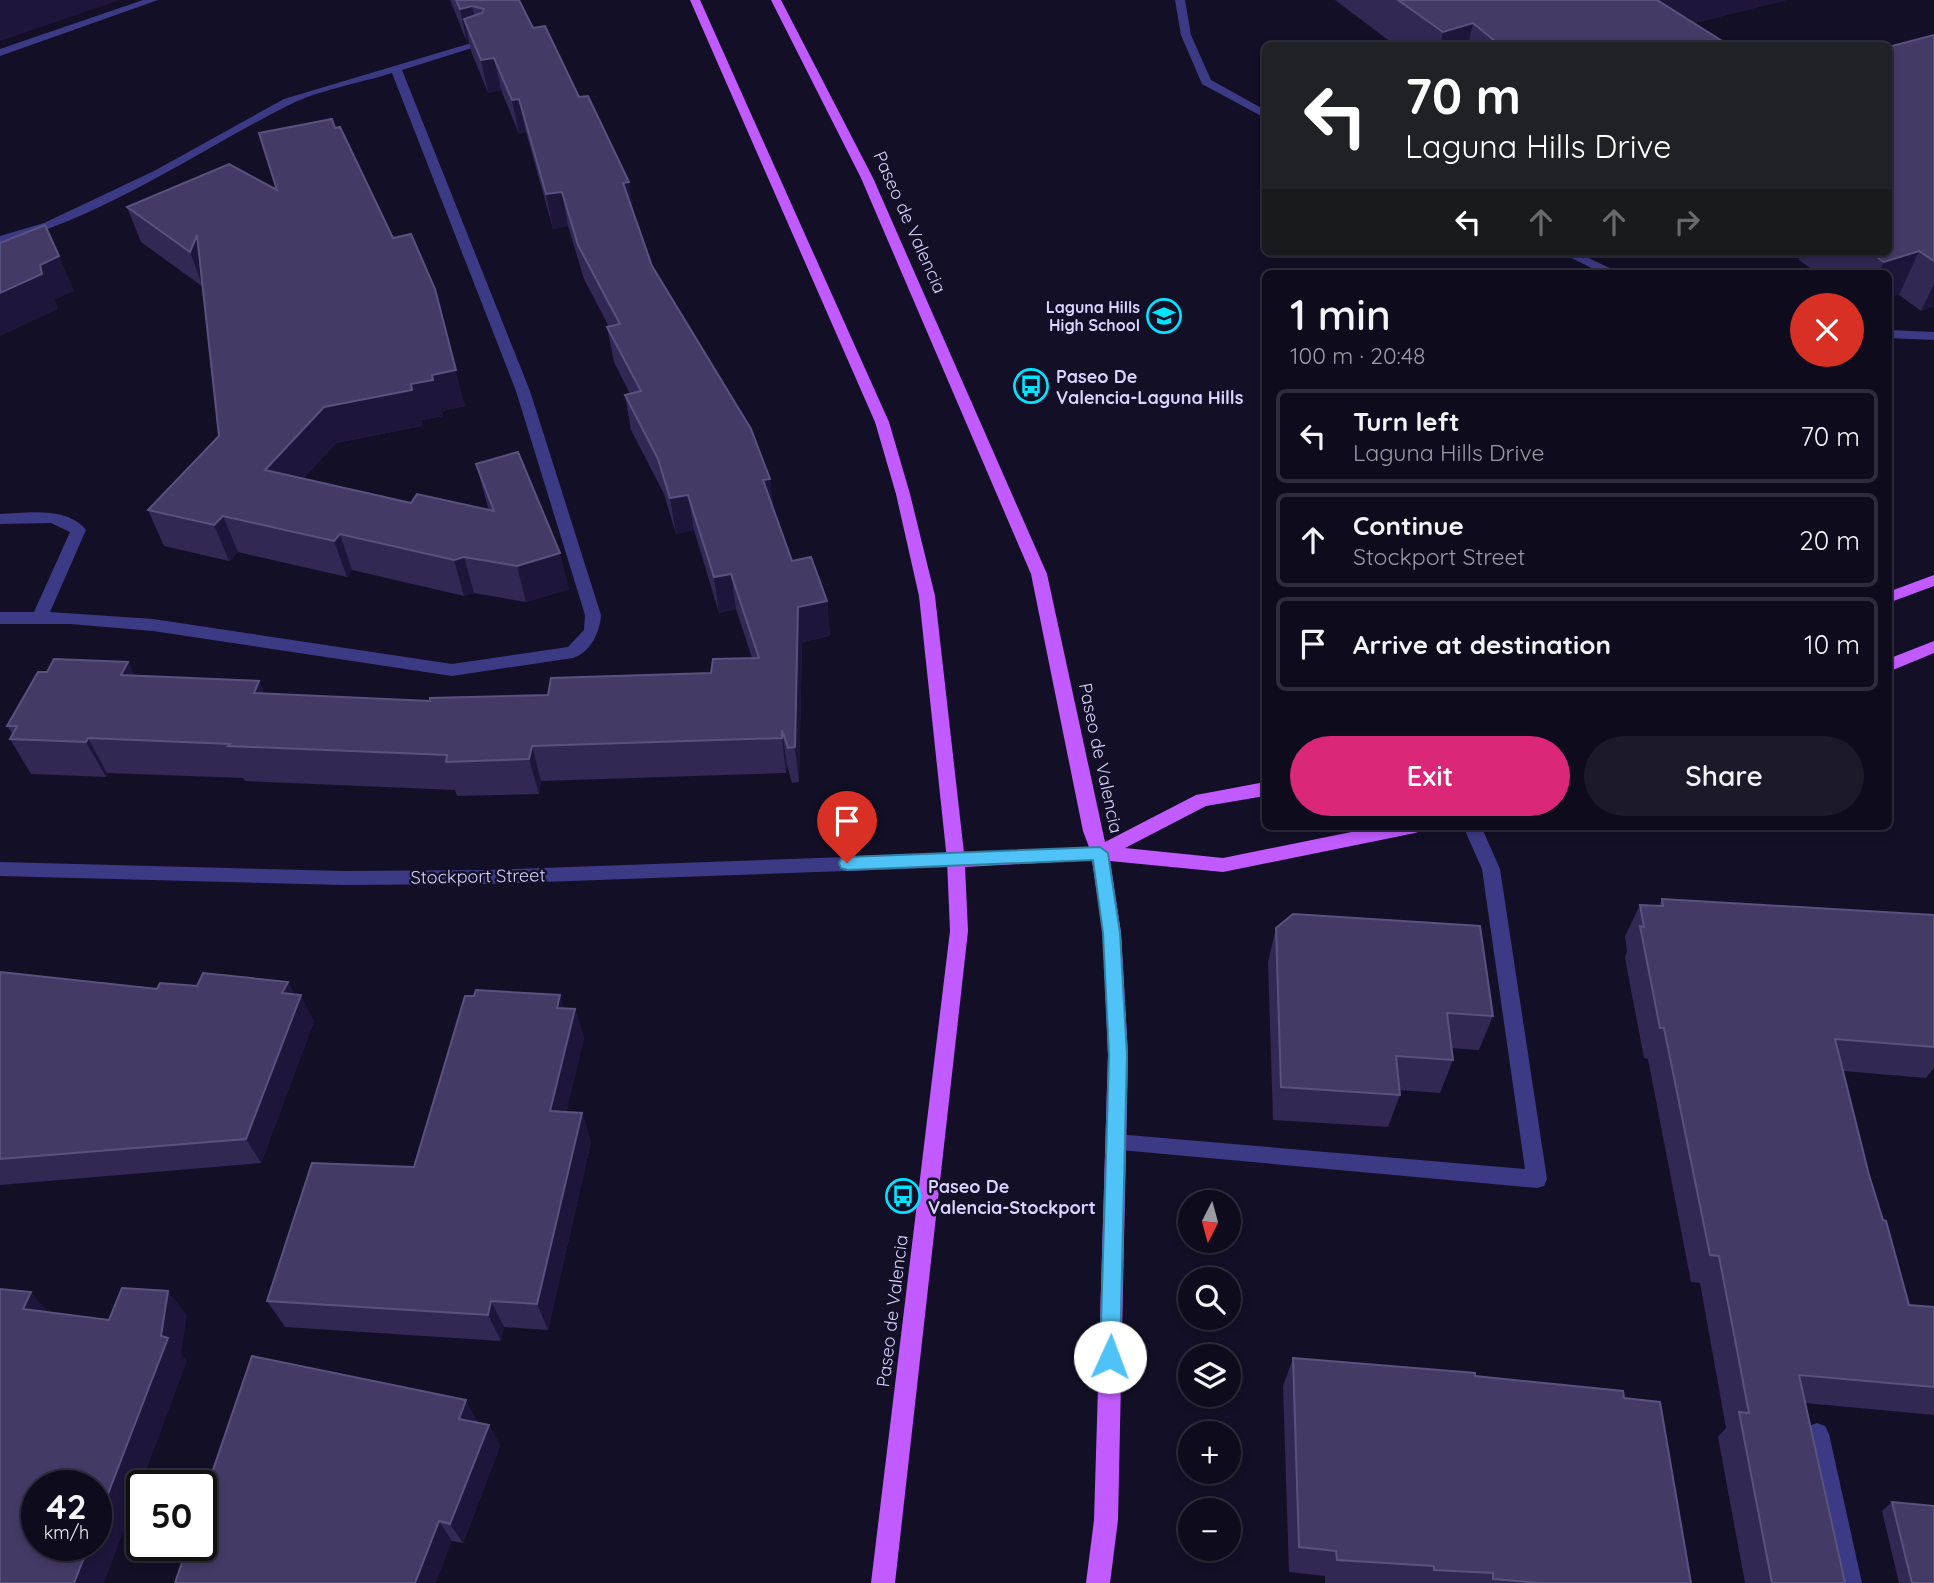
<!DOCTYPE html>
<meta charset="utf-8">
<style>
body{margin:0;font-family:Quicksand,sans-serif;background:#1c1929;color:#f1f3f6;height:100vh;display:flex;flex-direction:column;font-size:26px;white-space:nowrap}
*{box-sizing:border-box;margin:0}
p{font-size:23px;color:#9b9ba3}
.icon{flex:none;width:38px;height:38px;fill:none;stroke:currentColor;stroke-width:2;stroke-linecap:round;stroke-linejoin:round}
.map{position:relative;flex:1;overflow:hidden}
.panel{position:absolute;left:1262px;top:270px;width:630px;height:560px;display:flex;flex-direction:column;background:#0e0b1c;border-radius:10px;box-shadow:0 4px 10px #0003,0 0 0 2px #2e2b3b}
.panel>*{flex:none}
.top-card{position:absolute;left:1262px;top:42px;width:630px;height:214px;border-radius:10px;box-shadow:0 4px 10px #0003,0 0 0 2px #2e2b3b;background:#202124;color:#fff;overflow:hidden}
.needle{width:46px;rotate:186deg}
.fabs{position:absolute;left:1178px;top:1190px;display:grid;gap:14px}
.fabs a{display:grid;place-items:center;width:63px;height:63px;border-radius:50%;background:#0e0b1c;box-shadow:0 4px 10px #0003,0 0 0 2px #2e2b3b;font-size:35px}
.speed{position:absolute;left:21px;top:1470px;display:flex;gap:14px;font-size:35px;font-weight:700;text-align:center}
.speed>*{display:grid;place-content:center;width:91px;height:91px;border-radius:50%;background:#0e0b1c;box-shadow:0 4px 10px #0003,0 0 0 2px #2e2b3b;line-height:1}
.speed small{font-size:18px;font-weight:400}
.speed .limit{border:4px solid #111;border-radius:10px;background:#fff;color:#111}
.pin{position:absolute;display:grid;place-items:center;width:60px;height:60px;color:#fff;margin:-72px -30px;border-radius:50% 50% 50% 0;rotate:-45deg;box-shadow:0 0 7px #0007}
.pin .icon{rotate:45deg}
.me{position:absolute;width:77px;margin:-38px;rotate:2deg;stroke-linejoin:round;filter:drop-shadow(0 0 5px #0008)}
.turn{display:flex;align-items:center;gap:24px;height:147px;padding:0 28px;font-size:32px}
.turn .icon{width:91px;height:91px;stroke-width:2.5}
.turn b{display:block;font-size:49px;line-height:60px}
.lanes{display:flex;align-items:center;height:66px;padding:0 28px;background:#0003;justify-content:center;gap:35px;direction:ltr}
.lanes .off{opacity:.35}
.round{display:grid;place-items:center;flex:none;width:74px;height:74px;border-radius:37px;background:#1c1929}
.overview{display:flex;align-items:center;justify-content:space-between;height:119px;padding:0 28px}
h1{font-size:42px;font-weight:600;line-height:52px}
.cta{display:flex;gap:14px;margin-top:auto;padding:14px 28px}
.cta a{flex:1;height:80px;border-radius:42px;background:#db2777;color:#fff;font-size:28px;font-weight:600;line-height:80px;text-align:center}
.cta a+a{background:#1c1929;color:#f1f3f6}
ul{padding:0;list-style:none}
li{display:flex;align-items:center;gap:21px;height:94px;margin:0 14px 10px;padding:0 14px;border:4px solid #2e2b3b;border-radius:10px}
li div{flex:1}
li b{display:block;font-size:26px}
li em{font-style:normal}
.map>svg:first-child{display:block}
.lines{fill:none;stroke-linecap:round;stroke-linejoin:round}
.minor{fill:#3d3a85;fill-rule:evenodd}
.major{fill:#c25bff;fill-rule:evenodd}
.wall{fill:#312854}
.shaded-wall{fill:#1d163a}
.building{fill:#433a66;stroke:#5a527e;stroke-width:2}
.route{fill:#4fc3f7;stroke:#337fa1;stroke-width:2}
.labels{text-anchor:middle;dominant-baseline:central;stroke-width:5;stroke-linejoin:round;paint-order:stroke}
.far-poi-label{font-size:16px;font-weight:bold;fill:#d9d4ff;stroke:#130f26;text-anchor:end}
.street-label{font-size:18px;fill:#d9d4ff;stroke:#130f26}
.poi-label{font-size:18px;font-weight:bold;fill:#d9d4ff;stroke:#130f26;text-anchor:start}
</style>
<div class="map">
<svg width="1934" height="1583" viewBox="0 0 1934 1583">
<rect width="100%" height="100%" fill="#130f26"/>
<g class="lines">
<!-- minor -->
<path class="minor" d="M 143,0 L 158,0 L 0,56 L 0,49 Z
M 1175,0 L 1185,0 L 1191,35 L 1211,80 L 1265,110 L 1265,118 L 1202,84 L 1181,35 Z
M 478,41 L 488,43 L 402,70 L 530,391 L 601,615 C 600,632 591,652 573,658 L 452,676 L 153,631 L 70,624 L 0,624 L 0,612 L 34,612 L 70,532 L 51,523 L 0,524 L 0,514 C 27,513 67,506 86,530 L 50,612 L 153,619 L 452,664 L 568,647 L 584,630 L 585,615 L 516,391 L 392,73 C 360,83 319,90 289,105 C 194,153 105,217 0,244 L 0,236 L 44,223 L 154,171 L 284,99 Z
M 1559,252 L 1576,252 L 1620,273 L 1602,273 Z
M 1888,330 L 1934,332 L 1934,340 L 1888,338 Z
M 1463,826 L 1481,826 L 1500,869 L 1547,1179 L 1544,1186 L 1537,1188 L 1109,1149 L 1106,1143 L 1109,1137 L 1116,1134 L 1525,1169 L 1482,869 Z
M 956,853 L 962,855 L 965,860 L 962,865 L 956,867 L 485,884 L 344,885 L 0,876 L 0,862 L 344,871 L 485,870 Z
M 1817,1423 L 1825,1426 L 1829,1434 L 1862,1583 L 1838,1583 L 1805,1434 L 1809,1426 Z"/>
<!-- major -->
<path class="major" d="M 690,0 L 700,0 L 889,422 L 910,494 L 935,596 L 964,853 L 1089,847 L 1083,831 L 1031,574 L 861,178 L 771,0 L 781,0 L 873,178 L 1047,574 L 1105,842 L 1196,795 L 1265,782 L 1265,796 L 1206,806 L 1125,848 L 1223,858 L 1381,826 L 1424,826 L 1421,831 L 1415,833 L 1223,872 L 1110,861 L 1121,933 L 1128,1055 L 1118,1520 L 1110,1583 L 1086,1583 L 1094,1520 L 1108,1055 L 1103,933 L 1092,860 L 965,867 L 968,931 L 895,1583 L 871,1583 L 950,931 L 947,860 L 919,596 L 896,494 L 875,422 Z
M 1934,575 L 1934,586 L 1888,603 L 1888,592 Z
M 1934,641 L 1934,653 L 1888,672 L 1888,659 Z"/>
</g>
<!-- wall -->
<path class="wall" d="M 450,0 L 519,0 L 533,28 L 633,213 L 652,266 L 770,479 L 773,508 L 792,561 L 827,601 L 830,636 L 802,642 L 799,782 L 792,783 L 787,765 L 786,773 L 541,781 L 539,794 L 457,796 L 455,790 L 245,781 L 243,778 L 107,773 L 106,777 L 31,774 L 10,739 L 12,734 L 7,726 L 47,672 L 128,662 L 135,676 L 259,681 L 264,693 L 430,701 L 548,695 L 711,673 L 752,658 L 736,609 L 719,613 L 694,530 L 676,534 L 664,494 L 631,430 L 625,395 L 630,394 L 614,362 L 607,327 L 609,327 L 584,279 L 568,226 L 553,229 L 526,132 L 519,134 L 501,90 L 488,93 L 471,51 L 469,41 L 467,42 Z
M 1335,0 L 1786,0 L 1694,23 L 1730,46 L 1396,46 Z
M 1934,35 L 1934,306 L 1921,311 L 1899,295 L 1888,273 L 1817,273 L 1799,260 L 1801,255 L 1796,252 L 1888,252 Z
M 335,128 L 465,406 L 442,411 L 443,416 L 421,420 L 422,426 L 336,443 L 303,479 L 411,503 L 489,511 L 476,464 L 569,589 L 526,602 L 474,593 L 464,596 L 352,570 L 347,577 L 238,552 L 229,561 L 164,546 L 148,510 L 219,436 L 203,287 L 141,242 L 127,207 L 277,190 Z
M 1662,899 L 1934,915 L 1934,1068 L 1926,1078 L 1843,1071 L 1869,1175 L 1909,1305 L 1934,1307 L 1934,1415 L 1805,1403 L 1845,1583 L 1745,1583 L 1718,1437 L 1726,1428 L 1700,1283 L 1691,1282 L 1648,1059 L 1644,1058 L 1625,958 L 1627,951 L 1625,936 L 1640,905 L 1659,906 Z
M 1276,928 L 1493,1016 L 1479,1050 L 1451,1048 L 1453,1060 L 1440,1093 L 1399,1090 L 1400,1095 L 1388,1127 L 1273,1120 L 1268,962 Z
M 0,972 L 157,989 L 288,982 L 294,994 L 314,1021 L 261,1163 L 0,1185 Z
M 564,1008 L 575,1009 L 584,1038 L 566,1112 L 582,1113 L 591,1142 L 548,1330 L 504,1327 L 501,1341 L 285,1327 L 267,1301 L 414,1167 Z
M 1293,1358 L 1475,1376 L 1624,1398 L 1691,1583 L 1325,1583 L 1325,1576 L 1289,1572 L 1283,1386 Z
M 478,1422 L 478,1423 L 489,1425 L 500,1446 L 463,1543 L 452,1541 L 175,1583 Z
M 1892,1502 L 1934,1583 L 1899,1583 L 1882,1511 Z"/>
<!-- shaded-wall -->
<path class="shaded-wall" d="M 0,0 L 120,0 L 0,41 Z
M 1649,0 L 1786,0 L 1638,37 Z
M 472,6 L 479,38 L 464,19 L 469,41 L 467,42 L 460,9 Z
M 1473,23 L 1468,46 L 1440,46 L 1443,32 Z
M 494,58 L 501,90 L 488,93 L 481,60 Z
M 519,99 L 526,132 L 519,134 L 512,100 Z
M 629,182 L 634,216 L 623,183 Z
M 562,192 L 568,226 L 553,229 L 546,194 Z
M 197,235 L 203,287 L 190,252 Z
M 1919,251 L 1899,295 L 1888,298 L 1888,273 L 1879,273 L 1884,262 Z
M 59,256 L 74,291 L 55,300 L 58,309 L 0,336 L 0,293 L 40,265 Z
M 1934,284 L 1934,306 L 1921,311 Z
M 435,289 L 465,406 L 442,411 L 443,416 L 421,420 L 422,426 L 336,443 L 278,506 L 265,470 L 324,407 L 411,384 L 432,375 Z
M 770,479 L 774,514 L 763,480 Z
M 688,495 L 694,530 L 676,534 L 670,498 Z
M 223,516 L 238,552 L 229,561 L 214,525 Z
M 340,534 L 352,570 L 347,577 L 334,541 Z
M 560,553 L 569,589 L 526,602 L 517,566 Z
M 464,557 L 474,593 L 464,596 L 454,560 Z
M 731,574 L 736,609 L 719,613 L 714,577 Z
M 827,601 L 830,636 L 802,642 L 799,782 L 795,747 L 798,607 Z
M 128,662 L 146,697 L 121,675 Z
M 259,681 L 274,716 L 254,693 Z
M 782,730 L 787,765 L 786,773 L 782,738 Z
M 88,738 L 107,773 L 106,777 L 86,742 Z
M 532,746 L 541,781 L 539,794 L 529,759 Z
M 288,982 L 298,1002 L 301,995 L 314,1021 L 261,1163 L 246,1139 L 282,993 Z
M 560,995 L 569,1025 L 557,1008 Z
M 575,1009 L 584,1038 L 560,1140 L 550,1111 Z
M 582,1113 L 591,1142 L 548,1330 L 537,1304 Z
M 168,1291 L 187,1315 L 181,1354 L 187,1361 L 104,1583 L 74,1583 L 89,1545 L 96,1545 L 96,1525 L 161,1336 Z
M 31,1292 L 52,1316 L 23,1309 Z
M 491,1301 L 504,1327 L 501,1341 L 488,1315 Z
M 466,1400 L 478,1422 L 471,1441 L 459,1419 Z
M 489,1425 L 500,1446 L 463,1543 L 450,1524 Z
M 439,1521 L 452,1541 L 436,1583 L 415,1583 Z"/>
<!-- building -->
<path class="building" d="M 456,0 L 519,0 L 533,28 L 545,26 L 579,97 L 588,96 L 629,182 L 623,183 L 652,266 L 751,429 L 770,479 L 763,480 L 792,561 L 811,557 L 827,601 L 798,607 L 795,747 L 788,748 L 782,730 L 782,738 L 532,746 L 529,759 L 446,762 L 447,755 L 228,746 L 230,744 L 88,738 L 86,742 L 10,739 L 17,726 L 7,726 L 38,672 L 47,672 L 54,659 L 128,662 L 121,675 L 259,681 L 254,693 L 430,701 L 430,698 L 548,695 L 551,678 L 711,673 L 713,659 L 759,658 L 731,574 L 714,577 L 688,495 L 670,498 L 658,459 L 625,395 L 641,391 L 607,327 L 620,324 L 578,245 L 562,192 L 546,194 L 519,99 L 512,100 L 494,58 L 481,60 L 464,19 L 482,13 L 484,9 L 472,6 L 460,9 Z
M 1398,0 L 1657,0 L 1730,46 L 1501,46 L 1473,23 L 1443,32 Z
M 1934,35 L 1934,261 L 1919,251 L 1884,262 L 1869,252 L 1888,252 L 1888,47 Z
M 332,119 L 335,128 L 340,127 L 393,238 L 411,234 L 435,289 L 456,370 L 432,375 L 433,380 L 411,384 L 412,390 L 324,407 L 265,470 L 411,503 L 417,494 L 494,511 L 476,464 L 518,452 L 560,553 L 517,566 L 464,557 L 454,560 L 340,534 L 334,541 L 223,516 L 214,525 L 148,510 L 219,436 L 197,235 L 190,252 L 127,207 L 229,164 L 277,190 L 259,133 Z
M 45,225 L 59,256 L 40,265 L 42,274 L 0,293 L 0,243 Z
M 1662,899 L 1934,915 L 1934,1047 L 1835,1039 L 1869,1175 L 1883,1220 L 1886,1221 L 1909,1305 L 1934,1307 L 1934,1387 L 1799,1375 L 1845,1583 L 1772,1583 L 1739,1412 L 1749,1413 L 1719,1256 L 1710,1255 L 1664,1028 L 1660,1028 L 1640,926 L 1644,927 L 1640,905 L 1663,906 Z
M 1293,914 L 1480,926 L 1493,1016 L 1447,1013 L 1453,1060 L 1396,1056 L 1400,1095 L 1281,1087 L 1276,928 Z
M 0,972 L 157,989 L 160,983 L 197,986 L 203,973 L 288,982 L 282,993 L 301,995 L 246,1139 L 0,1159 Z
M 476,990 L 560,995 L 557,1008 L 575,1009 L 550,1111 L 582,1113 L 537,1304 L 491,1301 L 488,1315 L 267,1301 L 312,1163 L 414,1167 L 465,996 L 474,996 Z
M 122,1288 L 168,1291 L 161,1336 L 168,1338 L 96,1525 L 96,1486 L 37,1486 L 37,1545 L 89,1545 L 74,1583 L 0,1583 L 0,1289 L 31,1292 L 23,1309 L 109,1320 Z
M 252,1356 L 466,1400 L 459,1419 L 489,1425 L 450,1524 L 439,1521 L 415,1583 L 175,1583 L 188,1545 L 201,1545 L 201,1505 Z
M 1293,1358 L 1475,1373 L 1475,1376 L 1623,1391 L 1624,1398 L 1660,1402 L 1691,1583 L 1540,1583 L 1493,1579 L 1493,1573 L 1434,1570 L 1434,1566 L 1337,1560 L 1336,1551 L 1299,1547 Z
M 1892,1502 L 1934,1506 L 1934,1583 L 1912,1583 Z"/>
<!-- route -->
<path class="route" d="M 1100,847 L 1108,853 L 1120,933 L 1127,1055 L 1120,1357 L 1117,1364 L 1110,1367 L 1103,1364 L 1100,1357 L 1109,1055 L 1103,933 L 1093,860 L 847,870 L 841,868 L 839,863 L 841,859 L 847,857 Z"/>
<!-- icons -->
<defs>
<g id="school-ring" transform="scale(1.75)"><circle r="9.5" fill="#130f26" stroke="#00e5ff" stroke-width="1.5"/><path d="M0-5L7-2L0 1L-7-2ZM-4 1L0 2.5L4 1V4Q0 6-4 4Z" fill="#00e5ff"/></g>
<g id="bus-ring" transform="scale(1.75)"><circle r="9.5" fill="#130f26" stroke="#00e5ff" stroke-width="1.5"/><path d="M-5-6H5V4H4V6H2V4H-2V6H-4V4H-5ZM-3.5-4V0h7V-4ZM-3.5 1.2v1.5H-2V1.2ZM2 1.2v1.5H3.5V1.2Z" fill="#00e5ff"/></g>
</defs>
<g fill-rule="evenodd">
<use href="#school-ring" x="1164" y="316"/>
<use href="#bus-ring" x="1031" y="386"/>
<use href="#bus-ring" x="903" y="1196"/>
</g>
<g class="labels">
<!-- far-poi labels -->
<g class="far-poi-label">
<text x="1140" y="307">Laguna Hills<tspan x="1140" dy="18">High School</tspan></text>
</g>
<!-- street labels -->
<g class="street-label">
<text transform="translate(910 222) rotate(66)">Paseo de Valencia</text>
<text transform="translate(1101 758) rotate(78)">Paseo de Valencia</text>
<text transform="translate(478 876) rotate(-1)">Stockport Street</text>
<text transform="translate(892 1311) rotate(-83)">Paseo de Valencia</text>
</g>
<!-- poi labels -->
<g class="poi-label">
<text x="1056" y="376">Paseo De<tspan x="1056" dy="21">Valencia-Laguna Hills</tspan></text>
<text x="928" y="1186">Paseo De<tspan x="928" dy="21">Valencia-Stockport</tspan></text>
</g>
</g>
</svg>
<div class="fabs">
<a><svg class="needle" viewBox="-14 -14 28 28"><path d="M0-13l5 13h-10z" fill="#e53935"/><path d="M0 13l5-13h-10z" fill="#9b9ba3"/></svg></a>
<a><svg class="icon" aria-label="search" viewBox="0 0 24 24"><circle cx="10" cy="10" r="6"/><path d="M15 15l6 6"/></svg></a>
<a><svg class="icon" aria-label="layers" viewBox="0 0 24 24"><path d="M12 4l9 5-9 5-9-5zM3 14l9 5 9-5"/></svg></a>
<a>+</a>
<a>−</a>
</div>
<div class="speed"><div>42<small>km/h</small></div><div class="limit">50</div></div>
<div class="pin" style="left:847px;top:863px;background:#d93025"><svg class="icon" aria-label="arrive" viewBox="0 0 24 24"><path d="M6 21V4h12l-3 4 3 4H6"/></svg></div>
<svg class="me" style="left:1110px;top:1357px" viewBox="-20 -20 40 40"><circle r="19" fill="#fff"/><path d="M0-13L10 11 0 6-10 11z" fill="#4fc3f7"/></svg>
<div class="top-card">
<div class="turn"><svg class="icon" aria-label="left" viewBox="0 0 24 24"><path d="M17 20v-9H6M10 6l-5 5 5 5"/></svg><div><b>70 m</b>Laguna Hills Drive</div></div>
<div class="lanes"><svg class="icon" aria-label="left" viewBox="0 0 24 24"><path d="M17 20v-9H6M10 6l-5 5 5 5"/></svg><svg class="icon off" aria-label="ahead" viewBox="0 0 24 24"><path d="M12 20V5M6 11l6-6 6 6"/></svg><svg class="icon off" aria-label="ahead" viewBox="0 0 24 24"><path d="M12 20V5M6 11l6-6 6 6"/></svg><svg class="icon off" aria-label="right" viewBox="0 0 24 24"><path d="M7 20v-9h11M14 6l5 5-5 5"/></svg></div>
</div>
<section class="panel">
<div class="overview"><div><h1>1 min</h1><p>100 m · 20:48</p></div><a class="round" style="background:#d93025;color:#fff"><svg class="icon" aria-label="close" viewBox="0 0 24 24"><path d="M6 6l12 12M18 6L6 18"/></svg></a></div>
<ul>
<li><svg class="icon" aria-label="left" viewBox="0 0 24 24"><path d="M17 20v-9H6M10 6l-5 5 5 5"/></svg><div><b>Turn left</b><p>Laguna Hills Drive</p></div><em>70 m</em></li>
<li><svg class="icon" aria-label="ahead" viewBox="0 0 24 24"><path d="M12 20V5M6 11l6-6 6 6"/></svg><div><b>Continue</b><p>Stockport Street</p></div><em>20 m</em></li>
<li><svg class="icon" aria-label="arrive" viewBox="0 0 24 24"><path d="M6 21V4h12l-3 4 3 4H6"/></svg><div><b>Arrive at destination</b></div><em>10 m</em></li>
</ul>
<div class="cta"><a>Exit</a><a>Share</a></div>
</section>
</div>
